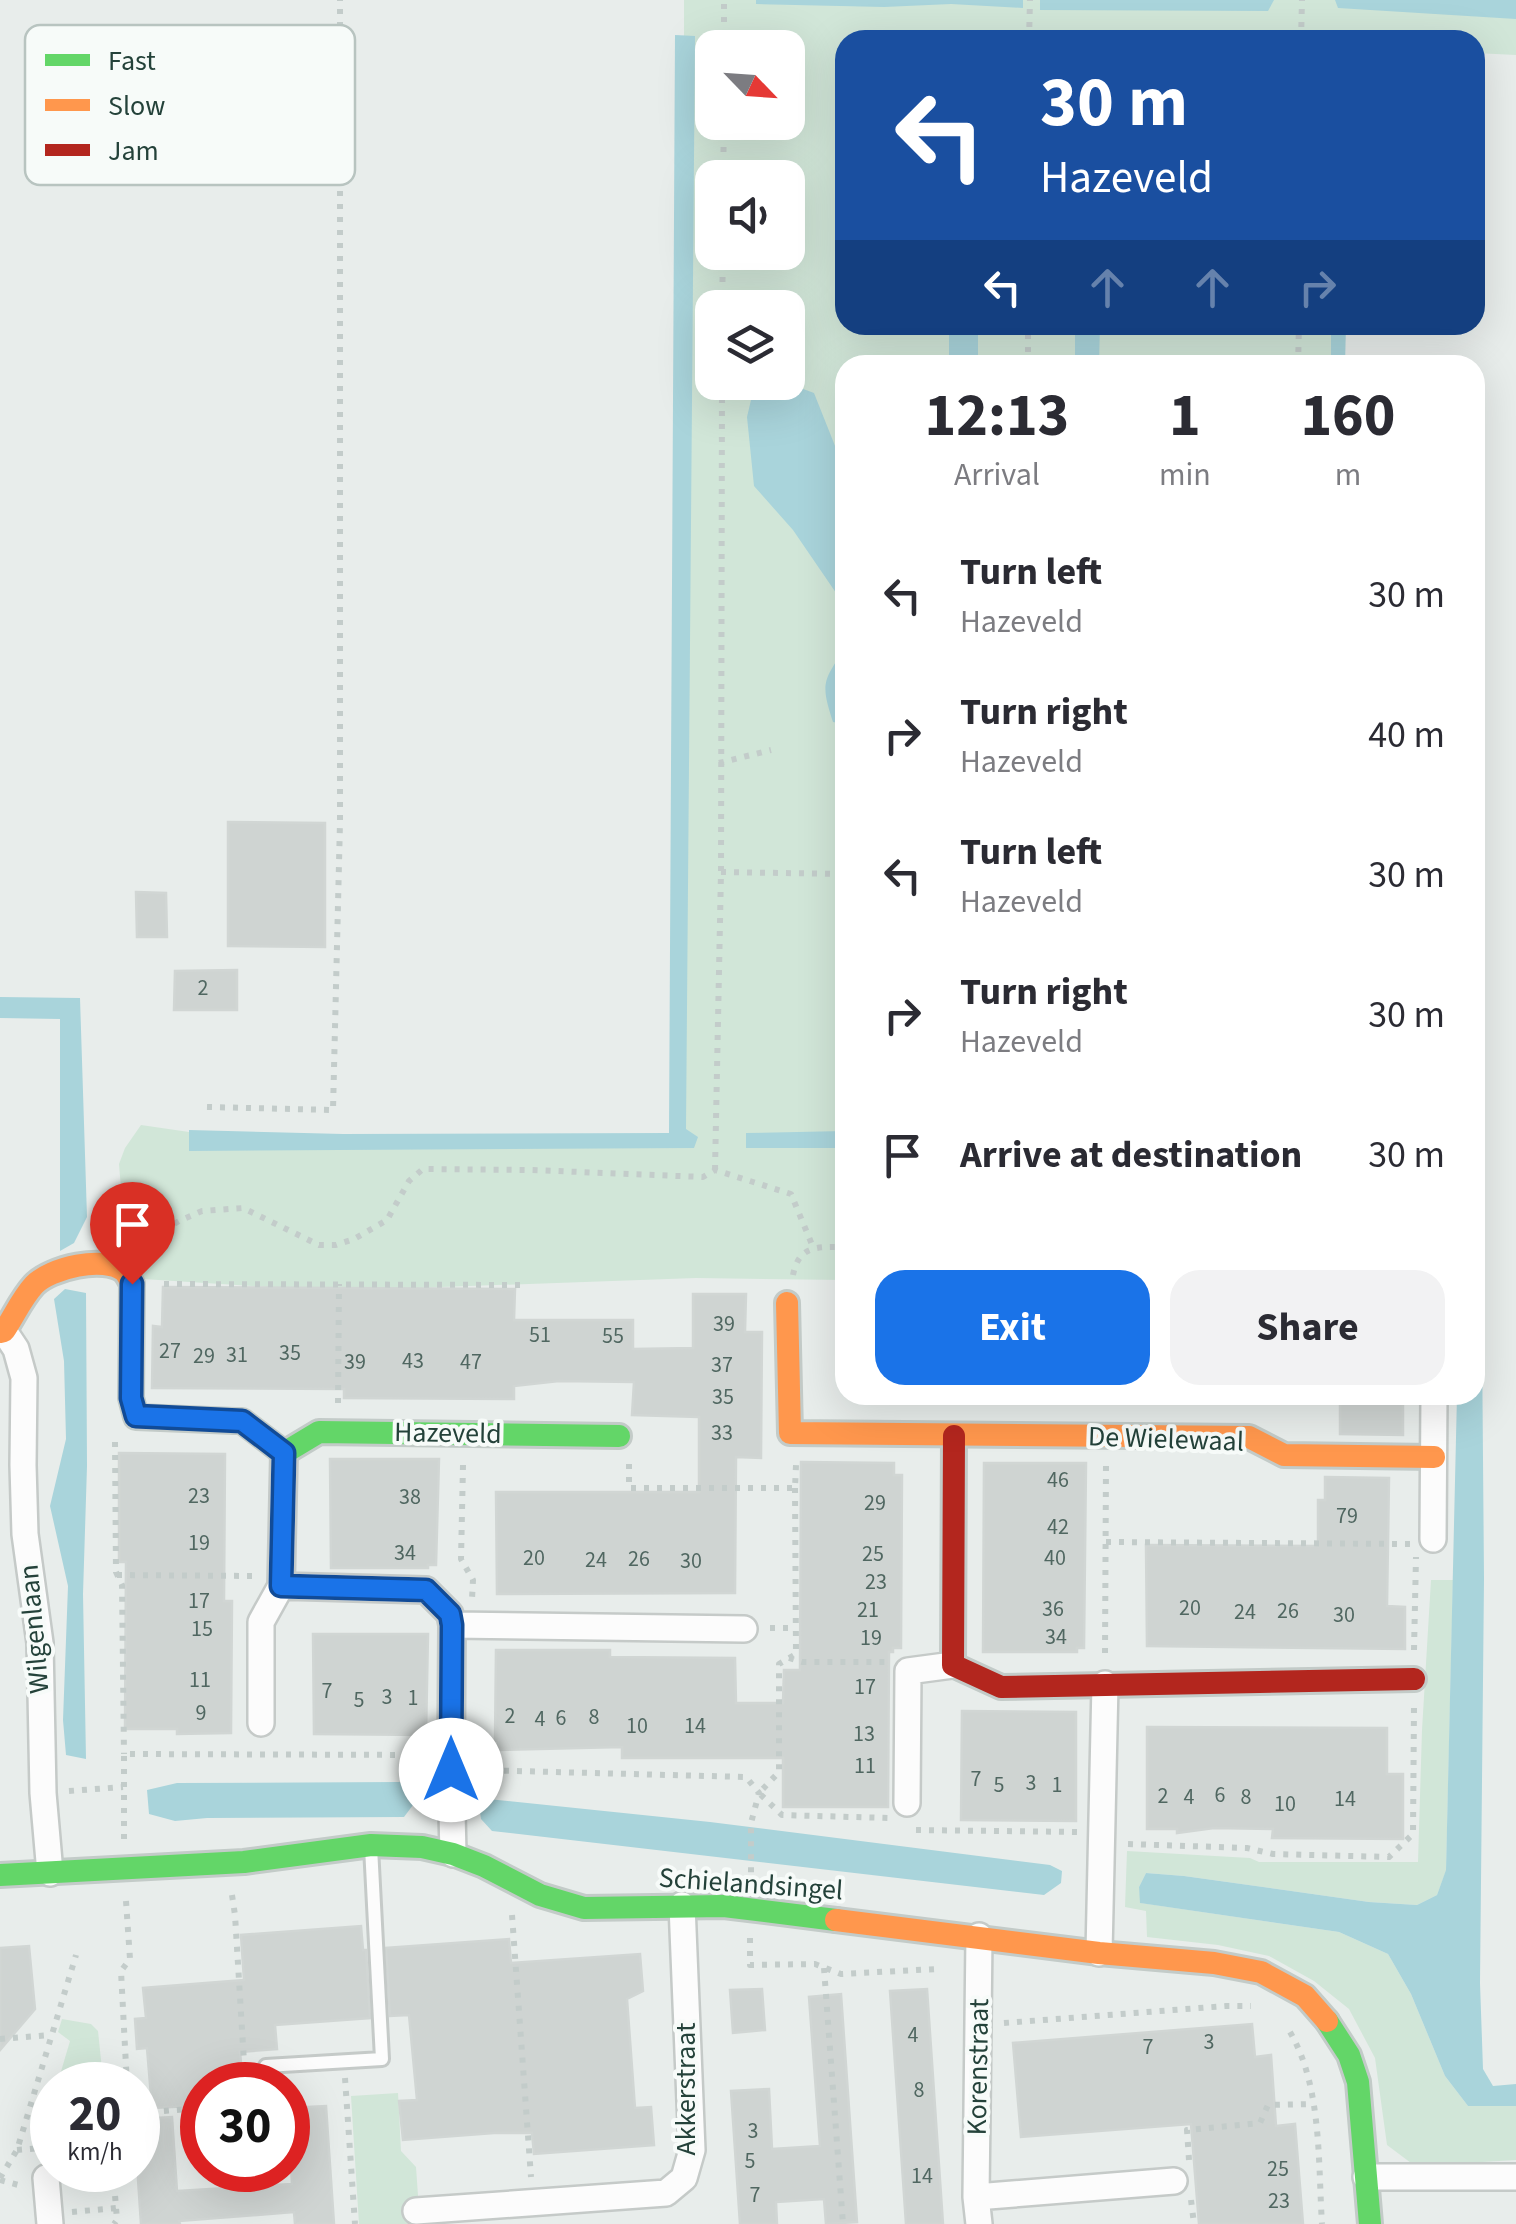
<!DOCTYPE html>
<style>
body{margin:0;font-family:"Source Sans 3",sans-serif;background:#f2f2f3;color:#2b2b33;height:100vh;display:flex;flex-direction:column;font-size:38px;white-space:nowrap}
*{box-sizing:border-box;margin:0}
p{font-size:32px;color:#7c7c81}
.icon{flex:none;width:55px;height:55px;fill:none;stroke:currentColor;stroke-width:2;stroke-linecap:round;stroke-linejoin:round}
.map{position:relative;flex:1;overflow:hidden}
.drawer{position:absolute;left:835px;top:355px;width:650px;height:1050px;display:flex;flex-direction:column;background:#fff;border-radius:30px;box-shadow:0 10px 40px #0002}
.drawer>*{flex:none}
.banner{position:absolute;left:835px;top:30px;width:650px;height:305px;border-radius:30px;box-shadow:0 10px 40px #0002;background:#1a4fa0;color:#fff;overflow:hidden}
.needle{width:65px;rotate:115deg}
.fabs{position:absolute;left:695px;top:30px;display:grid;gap:20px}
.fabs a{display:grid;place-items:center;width:110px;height:110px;border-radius:20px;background:#fff;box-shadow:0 10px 40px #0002;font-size:50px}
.speed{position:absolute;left:30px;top:2062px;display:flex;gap:20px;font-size:50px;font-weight:700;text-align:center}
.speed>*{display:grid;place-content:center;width:130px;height:130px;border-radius:50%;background:#fff;box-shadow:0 10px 40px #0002;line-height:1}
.speed small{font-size:25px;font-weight:400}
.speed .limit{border:15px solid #d22;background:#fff;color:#111}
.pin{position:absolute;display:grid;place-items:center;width:85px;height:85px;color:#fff;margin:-102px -42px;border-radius:50% 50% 50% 0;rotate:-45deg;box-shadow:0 0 10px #0007}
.pin .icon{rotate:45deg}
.me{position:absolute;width:110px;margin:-55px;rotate:0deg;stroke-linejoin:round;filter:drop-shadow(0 0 8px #0008)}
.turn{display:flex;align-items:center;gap:35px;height:210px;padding:0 40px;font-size:45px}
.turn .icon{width:130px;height:130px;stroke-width:2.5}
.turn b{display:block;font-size:70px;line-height:85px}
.lanes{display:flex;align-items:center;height:95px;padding:0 40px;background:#0003;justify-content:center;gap:50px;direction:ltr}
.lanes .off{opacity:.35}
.eta{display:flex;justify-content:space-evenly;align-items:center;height:170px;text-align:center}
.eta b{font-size:60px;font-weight:700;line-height:70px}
.cta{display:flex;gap:20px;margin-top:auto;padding:20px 40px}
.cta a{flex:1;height:115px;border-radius:30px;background:#1a73e8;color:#fff;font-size:40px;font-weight:700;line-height:115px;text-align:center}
.cta a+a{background:#f2f2f3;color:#2b2b33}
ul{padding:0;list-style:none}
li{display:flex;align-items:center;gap:30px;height:140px;padding:0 40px}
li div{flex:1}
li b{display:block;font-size:38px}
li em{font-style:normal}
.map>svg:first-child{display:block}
.green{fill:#d1e6d8;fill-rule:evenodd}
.water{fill:#a9d4db}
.building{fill:#cfd4d2;stroke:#d1d6d4;stroke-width:2.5}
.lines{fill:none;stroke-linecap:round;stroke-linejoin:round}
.lane-casing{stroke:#c5cac8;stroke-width:18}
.street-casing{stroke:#c5cac8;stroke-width:30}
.fast-casing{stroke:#c3cbc8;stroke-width:28}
.slow-casing{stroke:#c3cbc8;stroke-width:28}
.jam-casing{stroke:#c3cbc8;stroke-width:28}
.path{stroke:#c3ccca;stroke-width:6;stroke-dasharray:5 8;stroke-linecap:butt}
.lane{stroke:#fcfcfc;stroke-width:12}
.street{stroke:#fcfcfc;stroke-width:25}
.fast{stroke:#63d668;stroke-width:22}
.slow{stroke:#ff974d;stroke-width:22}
.jam{stroke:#b3261e;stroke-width:22}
.route-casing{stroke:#114b97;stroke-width:25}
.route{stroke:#1a73e8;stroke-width:18}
.labels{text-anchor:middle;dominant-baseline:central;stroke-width:8;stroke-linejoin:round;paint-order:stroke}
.number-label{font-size:22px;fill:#506761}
.street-label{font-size:28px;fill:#24423a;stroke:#f7fbf9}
.key{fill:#f7fbf9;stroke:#b8c4c0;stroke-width:2.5}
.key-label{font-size:28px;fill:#24423a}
</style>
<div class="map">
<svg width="1516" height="2224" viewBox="0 0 1516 2224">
<rect width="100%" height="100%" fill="#e8edeb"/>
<!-- green -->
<path class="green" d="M 684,0 L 1516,0 L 1516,55 L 1475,53 L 1475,40 L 845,40 L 845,325 L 1340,325 L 1340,365 L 845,365 L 845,1142 L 746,1142 L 746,1148 L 845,1148 L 845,1280 L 696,1278 L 331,1291 L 143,1279 L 140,1263 L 124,1226 L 119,1164 L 125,1148 L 141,1125 L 189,1132 L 675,1140 L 686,37 L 684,36 ZM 712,48 L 788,48 L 788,122 L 712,122 ZM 712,178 L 788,178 L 788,252 L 712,252 ZM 712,308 L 788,308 L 788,382 L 712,382 Z
M 1431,1580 L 1453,1580 L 1446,1871 L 1437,1895 L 1417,1905 L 1369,1902 L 1184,1876 L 1146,1873 L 1139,1887 L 1141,1903 L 1339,1932 L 1388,1954 L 1411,1994 L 1445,2076 L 1468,2106 L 1516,2106 L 1516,2160 L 1415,2166 L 1387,2145 L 1375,2058 L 1349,2009 L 1314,1981 L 1269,1956 L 1218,1945 L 1147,1937 L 1146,1911 L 1125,1907 L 1127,1851 L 1250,1858 L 1259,1862 L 1418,1862 L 1422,1730 Z
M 62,2019 L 91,2024 L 98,2031 L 103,2079 L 101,2085 L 57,2085 L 70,2041 L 58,2032 Z
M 398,2093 L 401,2151 L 416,2167 L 420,2224 L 359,2224 L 351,2096 Z"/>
<!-- water -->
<path class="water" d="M 756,0 L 1023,0 L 1023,8 L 951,4 L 884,7 L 756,4 Z
M 1040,0 L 1274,0 L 1268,11 L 1040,10 Z
M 1335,0 L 1516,0 L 1516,19 L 1338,8 Z
M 675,35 L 695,36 L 686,1129 L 698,1137 L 694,1148 L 189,1151 L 189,1130 L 343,1134 L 669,1133 Z
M 949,325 L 978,325 L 978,365 L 949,365 Z
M 1075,325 L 1100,325 L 1099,365 L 1075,365 Z
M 1331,325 L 1346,325 L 1345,365 L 1331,365 Z
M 755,383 L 787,383 L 814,393 L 845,471 L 845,606 L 793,530 L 754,486 L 747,417 Z
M 845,649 L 845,724 L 833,722 C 821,685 822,681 845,649 Z
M 0,997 L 80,998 L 87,1217 L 74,1243 L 60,1251 L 60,1019 L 0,1018 Z
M 845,1131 L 845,1148 L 746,1148 L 746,1133 Z
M 1475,1174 L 1481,1214 L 1484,1579 L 1480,1983 L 1483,2069 L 1493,2086 L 1516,2084 L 1516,2106 L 1468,2106 L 1445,2076 L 1411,1994 L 1388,1954 L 1339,1932 L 1140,1903 L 1139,1887 L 1146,1873 L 1184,1876 L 1369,1902 L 1417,1905 L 1437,1895 L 1446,1870 L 1457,1395 L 1475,1395 Z
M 65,1289 L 86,1293 L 87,1466 L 83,1594 L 86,1759 L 66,1755 L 63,1720 L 68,1586 L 50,1506 L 66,1439 L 64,1361 L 54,1299 Z
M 400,1782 L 416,1801 L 404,1817 L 207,1818 L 175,1821 L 149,1814 L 147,1790 L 177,1783 Z
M 478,1798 L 710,1822 L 1050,1865 L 1062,1871 L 1061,1883 L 1044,1895 L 492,1831 L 481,1819 Z"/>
<!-- building -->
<path class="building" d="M 228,822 L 325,823 L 325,947 L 228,946 Z
M 136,892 L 166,893 L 167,937 L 137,937 Z
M 237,970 L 237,1010 L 174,1010 L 175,971 Z
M 163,1287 L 515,1289 L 514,1320 L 633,1320 L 633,1349 L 693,1348 L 693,1294 L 746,1294 L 745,1332 L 762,1332 L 761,1458 L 736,1457 L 735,1593 L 497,1594 L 496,1492 L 699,1492 L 699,1417 L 632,1415 L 634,1382 L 559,1381 L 514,1386 L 514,1399 L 344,1398 L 344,1389 L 152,1388 L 153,1326 L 162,1327 Z
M 1340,1395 L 1403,1395 L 1403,1435 L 1340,1434 Z
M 119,1453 L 225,1454 L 224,1601 L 232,1601 L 231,1733 L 177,1734 L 177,1729 L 125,1729 L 126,1562 L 119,1562 Z
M 330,1459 L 439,1459 L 436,1565 L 428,1565 L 428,1568 L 331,1568 Z
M 801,1462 L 894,1463 L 894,1475 L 902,1475 L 901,1648 L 893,1648 L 893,1652 L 889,1652 L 888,1807 L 783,1807 L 783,1758 L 622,1758 L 622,1747 L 497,1750 L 498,1741 L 495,1741 L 496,1650 L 610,1650 L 610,1657 L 735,1658 L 736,1703 L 783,1703 L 784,1670 L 800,1670 Z
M 984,1463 L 1086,1463 L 1084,1648 L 1077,1648 L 1077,1652 L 983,1652 Z
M 1325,1477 L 1389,1478 L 1387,1606 L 1405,1607 L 1405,1649 L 1147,1646 L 1146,1545 L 1318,1546 L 1318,1500 L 1325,1500 Z
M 313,1634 L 428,1634 L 426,1735 L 314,1734 Z
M 962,1711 L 1076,1712 L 1076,1821 L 961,1820 Z
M 1147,1727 L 1387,1728 L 1387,1774 L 1403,1774 L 1403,1839 L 1272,1838 L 1273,1829 L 1214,1828 L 1177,1833 L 1177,1829 L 1147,1829 Z
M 361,1926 L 363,1950 L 366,1950 L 370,2018 L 275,2025 L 277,2049 L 240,2052 L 243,2085 L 202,2085 L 202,2093 L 190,2094 L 191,2106 L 152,2108 L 147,2048 L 137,2049 L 135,2019 L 146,2018 L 143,1988 L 244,1980 L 241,1935 Z
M 509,1939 L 511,1963 L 640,1954 L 643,1991 L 627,1999 L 635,2108 L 651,2107 L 654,2145 L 534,2154 L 532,2133 L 494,2133 L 403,2140 L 399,2101 L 417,2100 L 409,2015 L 390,2016 L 386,1948 Z
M 29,1946 L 35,2009 L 0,2050 L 0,1948 Z
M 762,1989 L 765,2030 L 733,2033 L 730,1990 Z
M 927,1989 L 943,2224 L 906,2224 L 890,1991 Z
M 841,1994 L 857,2222 L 826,2224 L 824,2199 L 776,2202 L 777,2224 L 740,2224 L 731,2091 L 769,2089 L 772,2149 L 820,2146 L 809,1997 Z
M 1252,2024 L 1255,2057 L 1271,2055 L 1276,2126 L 1295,2124 L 1303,2224 L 1199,2224 L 1191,2124 L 1021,2137 L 1013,2043 Z
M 326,2106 L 334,2224 L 295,2224 L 294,2212 L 179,2221 L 180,2224 L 141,2224 L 138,2179 L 138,2119 L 172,2117 L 177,2191 L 292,2184 L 288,2108 Z"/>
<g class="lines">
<!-- lane casing -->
<g class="lane-casing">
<path id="lane" d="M 266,2066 L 382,2059 L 371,1847"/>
</g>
<!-- street casing -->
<g class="street-casing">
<path id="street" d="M 4,1331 L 16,1349 L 24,1378 L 23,1465 L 25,1534 L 40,1643 L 43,1793 L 50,1873
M 1433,1539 L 1434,1395
M 281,1586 L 426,1590 L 450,1614 L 452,1625 L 451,1770 L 453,1854
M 452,1625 L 744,1629
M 261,1723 L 261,1622 L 281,1586 L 284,1453
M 907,1803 L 908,1671 L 953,1665
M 1099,1953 L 1105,1684
M 1366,2177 L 1516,2177
M 46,2178 L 50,2224
M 976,2197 L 1174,2181
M 416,2211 L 666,2193 L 684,2178 L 692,2150 L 682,1905
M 979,2224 L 976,2197 L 979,1936"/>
</g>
<!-- fast casing -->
<g class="fast-casing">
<path id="fast" d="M 235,1421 L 242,1421 L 284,1453 L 319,1432 L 619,1436
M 0,1875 L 244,1862 L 371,1845 L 422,1847 L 453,1854 L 484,1866 L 540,1895 L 584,1908 L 724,1906 L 836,1920
M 1327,2021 L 1349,2055 L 1358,2082 L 1370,2224"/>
</g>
<!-- slow casing -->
<g class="slow-casing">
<path id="slow" d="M 787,1303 L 790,1433 L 1249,1437 L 1284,1455 L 1434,1457
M 0,1332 L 4,1331 C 14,1316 22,1298 34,1285 C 50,1268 104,1255 124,1271 C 127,1274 130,1280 132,1284 L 131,1398 L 136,1417 L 235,1421
M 836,1920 L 1099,1953 L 1214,1963 L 1261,1972 L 1305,1996 L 1327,2021"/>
</g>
<!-- jam casing -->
<g class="jam-casing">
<path id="jam" d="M 954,1436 L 953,1665 L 1001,1687 L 1414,1679"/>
</g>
<!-- path -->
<path class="path" d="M 1029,40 L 1030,0
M 1301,40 L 1302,0
M 724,48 L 724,0
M 723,178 L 724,122
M 722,308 L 723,252
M 1028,365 L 1028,325
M 1298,365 L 1299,325
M 719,763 L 771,750
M 721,872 L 845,874
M 207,1107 L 333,1110 L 340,822 L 340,0
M 715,1170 L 721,872 L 722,382
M 141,1244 L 179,1221 L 202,1211 L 243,1208 L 319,1245 L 336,1245 L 354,1239 L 387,1220 L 409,1181 L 423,1169 L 531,1170 L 703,1177 L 715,1170 L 791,1194 L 813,1247
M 793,1275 C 799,1244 819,1247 845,1247
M 164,1284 L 523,1285
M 338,1403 L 339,1284
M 115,1442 L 116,1572 L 122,1585 L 124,1754
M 629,1464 L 629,1488 L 795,1488 L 796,1465
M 463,1465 L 461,1559 L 473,1580 L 472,1599
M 795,1488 L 796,1654 L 779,1664 L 779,1772 L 759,1793 L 782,1815 L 888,1818
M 1106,1542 L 1410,1544
M 117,1575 L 255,1576
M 770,1628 L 795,1628
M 1414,1650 L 1416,1557
M 1105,1653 L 1106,1465
M 789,1658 L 802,1662 L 885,1662
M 478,1770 L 746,1777 L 759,1793 L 751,1823 L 751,1881
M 69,1791 L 123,1787
M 916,1830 L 1078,1832
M 124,1839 L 124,1754 L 427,1755
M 1128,1844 L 1247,1848 L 1273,1854 L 1389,1857 L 1413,1834 L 1414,1707
M 232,1895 L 235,1915 L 244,2062
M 126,1901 L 130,1959 L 121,1971 L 127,2085
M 512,1915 L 531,2177
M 750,1938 L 750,1965 L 815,1964 L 841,1974 L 937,1969
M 824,1968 L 843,2224
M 1004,2023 L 1226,2006 L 1251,2006
M 1290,2032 C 1322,2087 1318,2161 1322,2224
M 0,2039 L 51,2035
M 345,2078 L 355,2224
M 138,2113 L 202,2108
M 17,2150 L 52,2147
M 1189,2160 L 1187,2130 L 1260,2123 L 1268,2105 L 1313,2104
M 113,2170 L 117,2220 L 114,2224
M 0,2178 L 17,2150 L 76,1955
M 0,2180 L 22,2186
M 1191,2200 L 1194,2224
M 72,2212 L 116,2208"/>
<!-- lane -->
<use href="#lane" class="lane"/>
<!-- street -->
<use href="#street" class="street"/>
<!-- fast -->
<use href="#fast" class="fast"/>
<!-- slow -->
<use href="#slow" class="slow"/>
<!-- jam -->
<use href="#jam" class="jam"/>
</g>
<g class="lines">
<!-- route casing -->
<g class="route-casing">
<path id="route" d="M 132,1284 L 131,1398 L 136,1416 L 242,1421 L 284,1453 L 281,1586 L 426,1590 L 450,1614 L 452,1625 L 451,1770"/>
</g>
<!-- route -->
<use href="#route" class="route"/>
</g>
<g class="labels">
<!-- number labels -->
<g class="number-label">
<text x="203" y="988">2</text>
<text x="724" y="1324">39</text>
<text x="540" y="1335">51</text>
<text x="613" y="1336">55</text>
<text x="170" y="1351">27</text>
<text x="290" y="1353">35</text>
<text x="237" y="1355">31</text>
<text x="204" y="1356">29</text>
<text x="413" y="1361">43</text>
<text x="355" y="1362">39</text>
<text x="471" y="1362">47</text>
<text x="722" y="1365">37</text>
<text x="723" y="1397">35</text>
<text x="722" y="1433">33</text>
<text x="1058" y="1480">46</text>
<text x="199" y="1496">23</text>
<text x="410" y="1497">38</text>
<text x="875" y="1503">29</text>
<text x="1347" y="1516">79</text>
<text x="1058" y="1527">42</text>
<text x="199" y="1543">19</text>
<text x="405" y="1553">34</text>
<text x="873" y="1554">25</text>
<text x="534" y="1558">20</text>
<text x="1055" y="1558">40</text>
<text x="639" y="1559">26</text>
<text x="596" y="1560">24</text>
<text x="691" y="1561">30</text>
<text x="876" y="1582">23</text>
<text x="199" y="1601">17</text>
<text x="1190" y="1608">20</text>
<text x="1053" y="1609">36</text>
<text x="868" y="1610">21</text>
<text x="1288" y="1611">26</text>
<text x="1245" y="1612">24</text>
<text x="1344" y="1615">30</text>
<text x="202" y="1629">15</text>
<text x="1056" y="1637">34</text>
<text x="871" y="1638">19</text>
<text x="200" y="1680">11</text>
<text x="865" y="1687">17</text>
<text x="327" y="1691">7</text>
<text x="387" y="1697">3</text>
<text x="413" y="1698">1</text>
<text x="359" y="1700">5</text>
<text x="201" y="1713">9</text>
<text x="510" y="1716">2</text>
<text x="594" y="1717">8</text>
<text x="561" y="1718">6</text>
<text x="540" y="1719">4</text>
<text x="637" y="1726">10</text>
<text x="695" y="1726">14</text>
<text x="864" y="1734">13</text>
<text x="865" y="1766">11</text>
<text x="976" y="1779">7</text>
<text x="1031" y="1783">3</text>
<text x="999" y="1785">5</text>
<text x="1057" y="1785">1</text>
<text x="1220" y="1795">6</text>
<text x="1163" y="1796">2</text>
<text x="1189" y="1797">4</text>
<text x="1246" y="1797">8</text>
<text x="1345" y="1799">14</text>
<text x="1285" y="1804">10</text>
<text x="913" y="2035">4</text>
<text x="1209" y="2042">3</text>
<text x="1148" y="2047">7</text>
<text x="919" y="2090">8</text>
<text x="753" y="2131">3</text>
<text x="750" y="2161">5</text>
<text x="1278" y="2169">25</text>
<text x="922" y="2176">14</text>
<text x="755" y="2195">7</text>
<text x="1279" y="2201">23</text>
</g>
<!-- street labels -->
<g class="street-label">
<text transform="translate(448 1433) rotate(1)">Hazeveld</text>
<text transform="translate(1166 1439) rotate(2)">De Wielewaal</text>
<text transform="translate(34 1629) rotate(-95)">Wilgenlaan</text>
<text transform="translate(751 1884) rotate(4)">Schielandsingel</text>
<text transform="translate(978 2067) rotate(-89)">Korenstraat</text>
<text transform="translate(686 2089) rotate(-90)">Akkerstraat</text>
</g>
</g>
<!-- legend -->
<rect x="25" y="25" width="330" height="160" rx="15" class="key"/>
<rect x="45" y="54" width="45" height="12" fill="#63d668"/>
<rect x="45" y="99" width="45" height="12" fill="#ff974d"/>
<rect x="45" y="144" width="45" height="12" fill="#b3261e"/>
<g class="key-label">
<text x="108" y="70">Fast</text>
<text x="108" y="115">Slow</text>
<text x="108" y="160">Jam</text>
</g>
</svg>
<div class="fabs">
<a><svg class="needle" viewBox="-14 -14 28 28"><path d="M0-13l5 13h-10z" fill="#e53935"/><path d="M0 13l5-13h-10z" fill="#7c7c81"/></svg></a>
<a><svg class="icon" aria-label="sound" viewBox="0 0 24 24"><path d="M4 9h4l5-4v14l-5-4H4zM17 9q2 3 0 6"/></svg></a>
<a><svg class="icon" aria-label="layers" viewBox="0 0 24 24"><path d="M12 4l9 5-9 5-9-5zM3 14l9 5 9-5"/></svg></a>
</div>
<div class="speed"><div>20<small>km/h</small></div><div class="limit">30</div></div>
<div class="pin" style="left:132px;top:1284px;background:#d93025"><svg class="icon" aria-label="arrive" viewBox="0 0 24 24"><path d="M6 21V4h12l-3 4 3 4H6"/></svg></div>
<svg class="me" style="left:451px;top:1770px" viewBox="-20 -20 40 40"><circle r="19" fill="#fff"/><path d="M0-13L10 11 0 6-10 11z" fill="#1a73e8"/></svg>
<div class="banner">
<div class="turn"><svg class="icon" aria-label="left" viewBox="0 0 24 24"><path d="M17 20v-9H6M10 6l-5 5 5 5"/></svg><div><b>30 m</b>Hazeveld</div></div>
<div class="lanes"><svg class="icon" aria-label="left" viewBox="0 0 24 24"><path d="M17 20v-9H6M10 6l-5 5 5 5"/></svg><svg class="icon off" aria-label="ahead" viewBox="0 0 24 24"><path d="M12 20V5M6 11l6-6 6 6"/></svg><svg class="icon off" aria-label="ahead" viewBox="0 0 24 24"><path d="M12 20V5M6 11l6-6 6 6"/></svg><svg class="icon off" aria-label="right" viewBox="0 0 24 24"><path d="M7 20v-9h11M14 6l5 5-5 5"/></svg></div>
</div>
<section class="drawer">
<div class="eta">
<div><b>12:13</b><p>Arrival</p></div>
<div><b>1</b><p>min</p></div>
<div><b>160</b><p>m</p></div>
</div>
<ul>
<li><svg class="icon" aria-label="left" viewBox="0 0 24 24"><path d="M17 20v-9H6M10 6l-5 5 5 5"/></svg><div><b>Turn left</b><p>Hazeveld</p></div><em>30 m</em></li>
<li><svg class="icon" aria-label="right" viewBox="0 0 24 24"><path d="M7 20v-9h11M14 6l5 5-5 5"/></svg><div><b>Turn right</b><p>Hazeveld</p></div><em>40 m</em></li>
<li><svg class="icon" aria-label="left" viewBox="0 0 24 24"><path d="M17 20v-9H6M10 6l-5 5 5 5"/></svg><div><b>Turn left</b><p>Hazeveld</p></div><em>30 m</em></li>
<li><svg class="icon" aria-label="right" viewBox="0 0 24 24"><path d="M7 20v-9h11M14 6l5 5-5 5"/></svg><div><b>Turn right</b><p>Hazeveld</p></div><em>30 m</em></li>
<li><svg class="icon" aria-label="arrive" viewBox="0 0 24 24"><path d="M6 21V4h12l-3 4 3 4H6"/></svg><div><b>Arrive at destination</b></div><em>30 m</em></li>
</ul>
<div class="cta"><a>Exit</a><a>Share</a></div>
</section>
</div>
